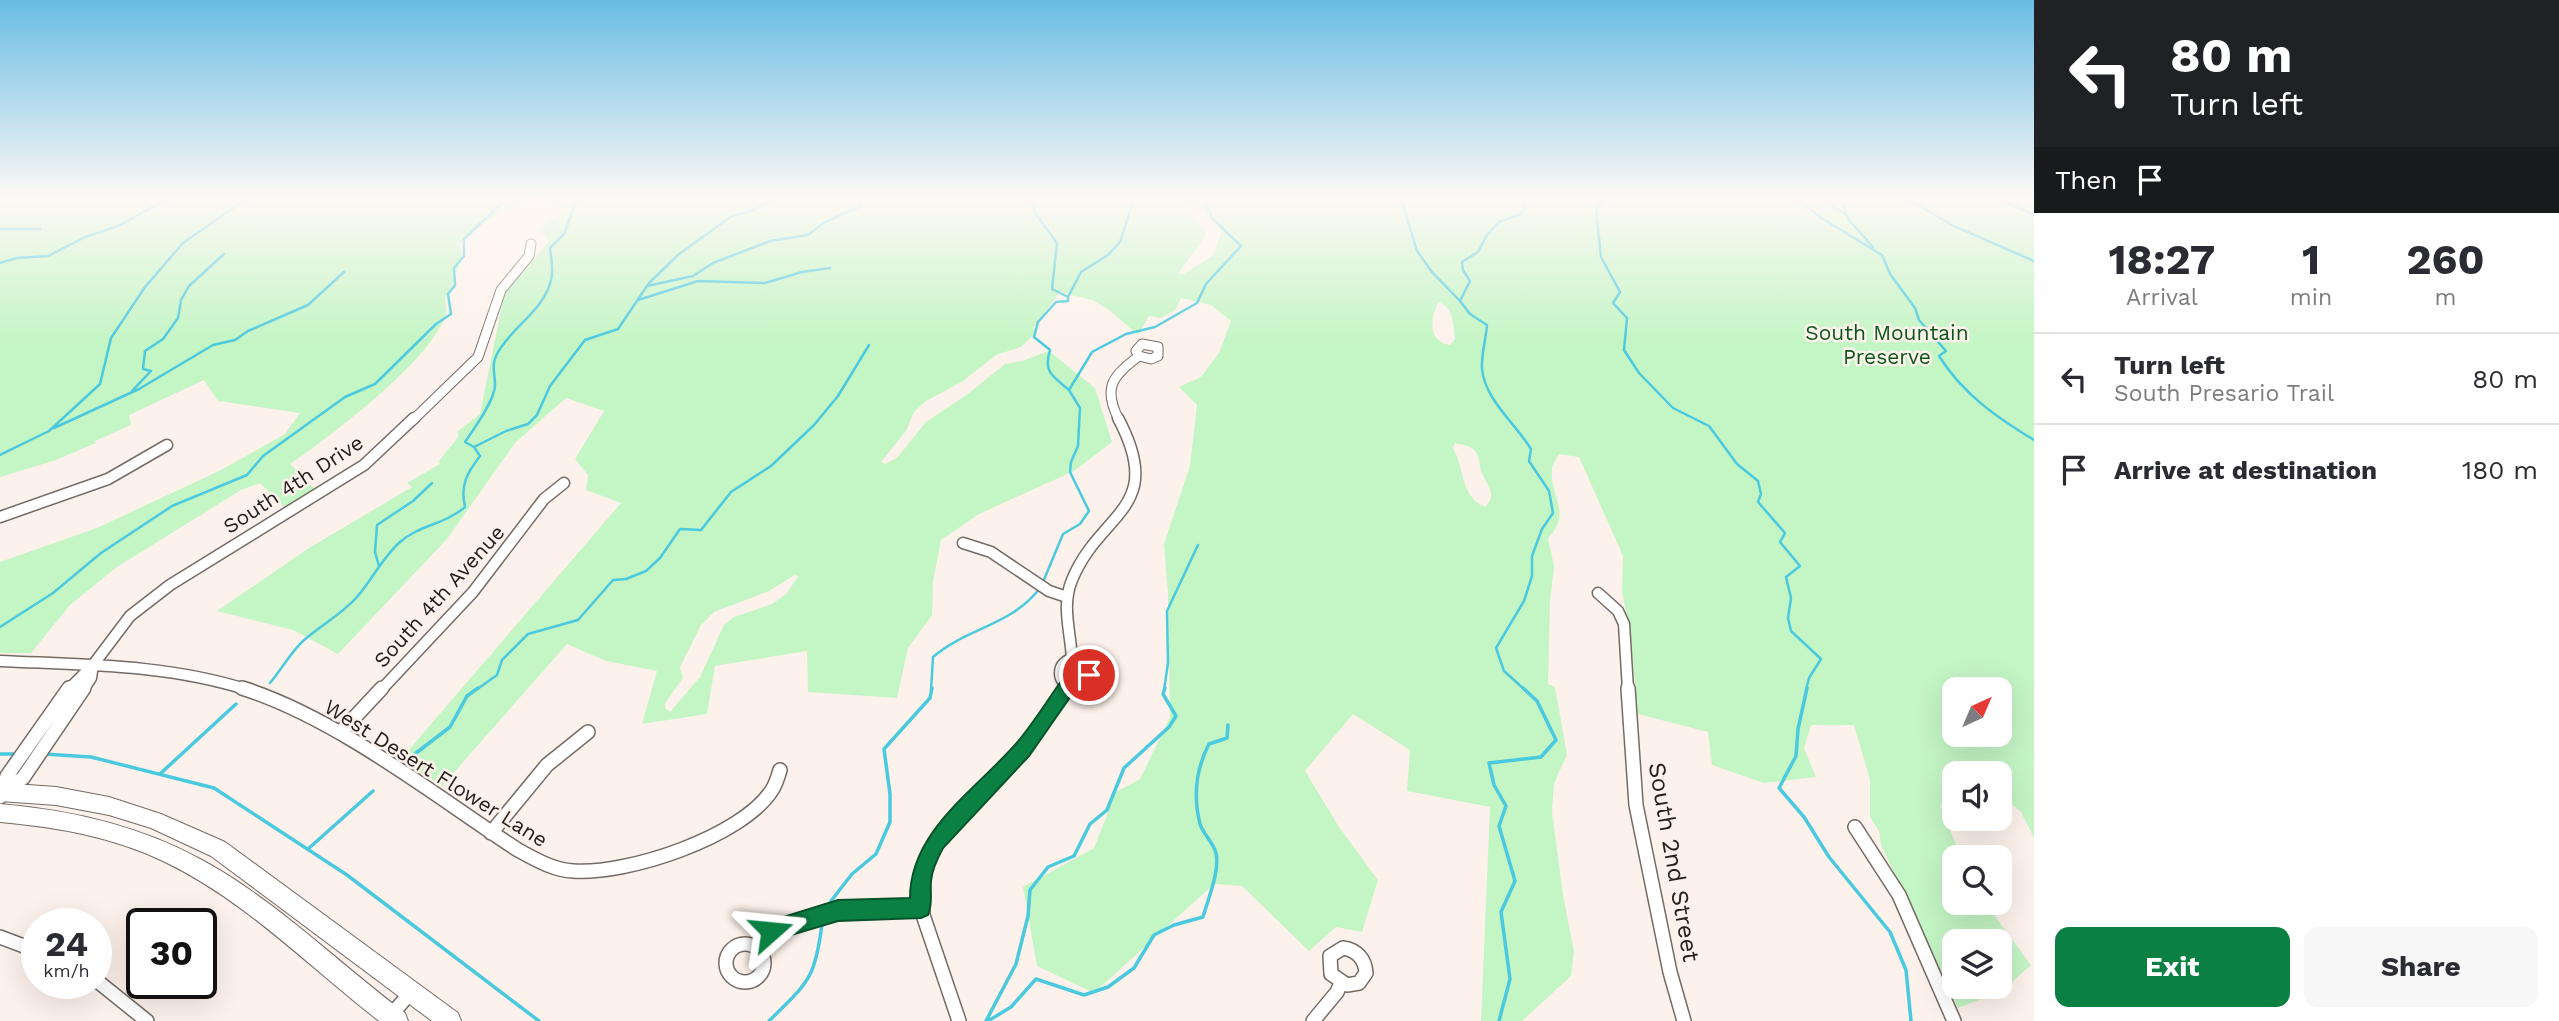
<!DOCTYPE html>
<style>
body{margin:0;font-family:"Work Sans",sans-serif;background:#f7f7f7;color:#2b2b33;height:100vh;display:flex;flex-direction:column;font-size:26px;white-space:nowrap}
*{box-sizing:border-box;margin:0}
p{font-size:23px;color:#7c7c81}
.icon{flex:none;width:38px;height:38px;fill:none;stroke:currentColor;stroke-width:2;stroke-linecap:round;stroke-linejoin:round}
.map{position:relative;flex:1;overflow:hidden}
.side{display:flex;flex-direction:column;background:#fff;width:525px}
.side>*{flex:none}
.top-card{background:#202124;color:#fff;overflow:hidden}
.needle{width:46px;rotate:44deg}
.buttons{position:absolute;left:1942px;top:677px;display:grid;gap:14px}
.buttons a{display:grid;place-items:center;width:70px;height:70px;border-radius:14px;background:#fff;box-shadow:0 7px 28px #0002;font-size:35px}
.speed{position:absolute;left:21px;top:908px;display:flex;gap:14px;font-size:35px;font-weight:700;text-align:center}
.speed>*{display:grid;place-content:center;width:91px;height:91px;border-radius:50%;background:#fff;box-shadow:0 7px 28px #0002;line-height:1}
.speed small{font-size:18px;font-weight:400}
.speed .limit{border:4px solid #111;border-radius:10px;background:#fff;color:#111}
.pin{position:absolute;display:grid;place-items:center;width:60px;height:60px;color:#fff;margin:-30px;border:4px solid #fff;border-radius:50%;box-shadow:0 2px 7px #0007}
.me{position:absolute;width:77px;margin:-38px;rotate:72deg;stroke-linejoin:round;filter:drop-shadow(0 0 5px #0008)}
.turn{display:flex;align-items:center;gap:24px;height:147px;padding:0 21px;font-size:32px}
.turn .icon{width:91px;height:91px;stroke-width:2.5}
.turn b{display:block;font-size:49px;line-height:60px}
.then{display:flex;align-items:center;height:66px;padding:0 21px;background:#0003;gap:14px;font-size:26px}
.eta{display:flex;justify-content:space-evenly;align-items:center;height:119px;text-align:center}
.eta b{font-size:42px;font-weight:700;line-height:49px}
.button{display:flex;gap:14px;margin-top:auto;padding:14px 21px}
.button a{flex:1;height:80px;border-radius:14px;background:#0b8043;color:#fff;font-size:28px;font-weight:700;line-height:80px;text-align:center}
.button a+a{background:#f7f7f7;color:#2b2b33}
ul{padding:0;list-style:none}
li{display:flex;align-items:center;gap:21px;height:91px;padding:0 21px;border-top:2px solid #e1e1e2}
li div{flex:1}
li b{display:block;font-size:26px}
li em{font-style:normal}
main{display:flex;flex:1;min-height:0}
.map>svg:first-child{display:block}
.green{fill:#c4f5c5;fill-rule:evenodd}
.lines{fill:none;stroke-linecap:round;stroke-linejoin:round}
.stream-far1{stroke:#4bc9df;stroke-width:2.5}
.stream{stroke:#4bc9df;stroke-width:3.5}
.street-far2-casing{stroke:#756b65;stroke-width:11}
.street-far1-casing{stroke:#756b65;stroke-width:13}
.street-casing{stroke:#756b65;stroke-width:16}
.secondary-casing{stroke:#756b65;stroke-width:2}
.street-far2{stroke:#fff;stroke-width:9}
.street-far1{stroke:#fff;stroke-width:10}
.street{stroke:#fff;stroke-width:13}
.secondary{fill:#fff;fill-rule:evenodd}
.route{fill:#0b8043;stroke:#07532c;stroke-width:2}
.labels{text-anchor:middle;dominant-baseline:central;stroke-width:5;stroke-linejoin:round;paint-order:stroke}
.park-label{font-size:21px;fill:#0c551a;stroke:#fdf2eb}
.street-label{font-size:21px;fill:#24201e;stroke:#fdf2eb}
.near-street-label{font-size:24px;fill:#24201e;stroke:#fdf2eb}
</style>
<main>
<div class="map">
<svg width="2034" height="1021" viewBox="0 0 2034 1021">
<rect width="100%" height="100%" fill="#fdf2eb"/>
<!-- green -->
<path class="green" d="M 0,199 L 527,199 L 477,227 L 459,244 L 462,259 C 455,272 453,285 445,298 C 445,302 447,309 446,314 C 432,360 331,436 290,464 L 315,489 L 284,507 L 260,483 L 241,490 L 117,567 L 70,605 L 31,653 L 0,653 L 0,562 L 97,528 L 221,470 L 285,434 L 300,413 L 218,401 L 204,380 L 129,415 L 131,425 L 95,441 L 96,443 L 56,460 L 0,477 Z
M 548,199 L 2034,199 L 2034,838 L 2021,812 L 2000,794 L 2000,774 L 1955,774 L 1955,798 L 1940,805 L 1961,857 L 1955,858 L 1955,903 L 1985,903 L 2031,965 L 2002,991 L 1958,1008 L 1881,845 L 1879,831 L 1870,817 L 1870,780 L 1854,725 L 1811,725 L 1804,748 L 1816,777 L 1764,783 L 1712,765 L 1708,732 L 1638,714 L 1629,625 L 1622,592 L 1623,556 L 1579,457 L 1559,454 C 1557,458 1552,465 1552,469 C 1549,496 1573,512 1548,538 L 1554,566 L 1550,602 L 1548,684 L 1555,687 L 1567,755 L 1554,783 L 1552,812 L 1563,895 L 1574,951 L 1571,976 L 1522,1021 L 1481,1021 L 1490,807 L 1407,791 L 1410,750 L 1353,714 L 1305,771 L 1339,827 L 1378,880 L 1362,932 L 1336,927 L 1309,951 L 1242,886 L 1214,884 L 1094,993 L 1037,966 L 1023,887 L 1094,848 L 1116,792 L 1140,779 L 1170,717 L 1168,595 L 1164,544 L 1190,466 L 1197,405 L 1179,387 L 1201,377 L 1219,353 L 1231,321 L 1211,305 L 1181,298 L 1175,310 L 1161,318 L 1149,316 L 1138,335 L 1109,310 L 1092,300 L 1060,292 L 1033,328 L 1036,333 L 1021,347 L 996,355 L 963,381 L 926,401 L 914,412 L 906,431 L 881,462 L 885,464 L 897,458 L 926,422 L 969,393 L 1005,364 L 1022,361 L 1049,351 L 1095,388 L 1112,442 L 1074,471 L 979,514 L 941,540 L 933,581 L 932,615 L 908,648 L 897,698 L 808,692 L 807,651 L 715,666 L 707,714 L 642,724 L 657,671 L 606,661 L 567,644 L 442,786 L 401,759 L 621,503 L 586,490 L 588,475 L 575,459 L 604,411 L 566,398 L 515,443 L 447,539 L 338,654 L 293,630 L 217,611 L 309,548 L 412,487 L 407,483 L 440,464 L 439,461 L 459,436 L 457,432 L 480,414 L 504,295 L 549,241 L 546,234 L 538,232 L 562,211 ZM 1193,205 L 1202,209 L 1218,226 L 1221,234 L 1213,255 L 1184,274 L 1179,274 L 1180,271 L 1205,237 L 1206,232 L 1188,209 ZM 1439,302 C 1454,309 1453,323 1455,339 L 1450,345 C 1427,342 1430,317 1439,302 ZM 1455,443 C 1462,445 1470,445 1475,451 C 1480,457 1479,466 1482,473 C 1487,486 1498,494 1485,507 C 1460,496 1465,469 1453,448 ZM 796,574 L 798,577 L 786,594 L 772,604 L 734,617 L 724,625 L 700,677 L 670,712 L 665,708 L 665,703 L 683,678 L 680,667 L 701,625 L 714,612 L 769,591 ZM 1955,690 L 2000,690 L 2000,735 L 1955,735 ZM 1955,942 L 2000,942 L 2000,987 L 1955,987 Z"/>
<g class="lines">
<!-- stream-far1 -->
<path class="stream-far1" d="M 1025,199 L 1034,207 L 1035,213 L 1057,243 L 1052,289 L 1068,297 L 1068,301 L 1056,302 L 1038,322 L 1034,337 L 1050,350 C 1043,373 1053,376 1069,390
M 1401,199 L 1417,251 L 1432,272 L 1460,301
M 1522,199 L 1524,208 L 1521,214 L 1499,222 L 1487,235 L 1478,252 L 1462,262 L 1463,270 L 1470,281 L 1460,301 L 1470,314 L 1487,325 C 1486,339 1481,355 1482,369 C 1485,400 1516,424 1531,449 L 1529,461 L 1549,491 L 1553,513 L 1542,529 L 1532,556 L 1532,576 L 1524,601 L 1496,648 L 1504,671 L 1525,690
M 1604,199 L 1596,210 L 1601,257 L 1620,292 L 1613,303 L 1627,318 L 1624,350 L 1639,373 L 1673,408 L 1709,426 L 1737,464 L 1758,481 L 1761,494 L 1758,502 L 1785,533 L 1780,542 L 1800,566 L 1786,577 L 1791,598 L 1788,618 L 1791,631 L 1821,659 L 1809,678 L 1806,690
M 1797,199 L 1820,217 L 1882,255 L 1890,274 L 1915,308 L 1919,320 L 1946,351 L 1939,356 C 1963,394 1996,417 2034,440
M 1822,199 L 1845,214
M 1841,199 L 1849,220 L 1873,247
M 1907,199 L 1954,226 L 2034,261
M 1999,199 L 2034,215
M 0,229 L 40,229
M 0,263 L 17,258 L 48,256 L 85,237 L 118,226 L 167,199
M 647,286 L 693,276 L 713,263 L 770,241 L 808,235 L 825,222 L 861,206
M 1068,297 L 1081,272 L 1108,255 L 1120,242 L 1134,199
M 638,300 L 698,281 L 765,283 L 802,272 L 830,268
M 132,391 L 151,371 L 143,369 L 145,351 L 163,339 L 178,318 L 181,300 L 189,286 L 224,254
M 54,428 L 139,389 L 213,345 L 235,340 L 248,331 L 308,305 L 344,272
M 474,447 L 465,442 C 474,429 495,400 495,385 C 495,373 491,365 497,354 C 511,327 544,311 551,280 C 554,270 551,258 550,248 L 564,234 L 577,199
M 0,455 L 49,431 L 100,384 L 111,338 L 145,287 L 183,243 L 246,199
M 379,566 L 375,552 L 377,525 L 413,501 L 432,483
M 1043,582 L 1063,534 L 1080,524 L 1089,511 L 1070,472 L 1071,462 L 1078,446 L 1080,408 L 1069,390 L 1092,352 L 1126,334 L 1155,327 L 1197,303 L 1206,284 L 1241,246 L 1212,218 L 1204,199
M 0,627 L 53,593 L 101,553 L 172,506 L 247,475 L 263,456 L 345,397 L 375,384 L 436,324 L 451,314 L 448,294 L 455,285 L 454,268 L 464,256 L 464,239 L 501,204 L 497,199
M 270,683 C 281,670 291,652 303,641 C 321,625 341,615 357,597 C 372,580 382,558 400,542 C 419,525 446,524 465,507 C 460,485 467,473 480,456 L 474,447 L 506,431 L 528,424 L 537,415 L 550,386 L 585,340 L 618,329 L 649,283 L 679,254 L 732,216 L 754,210 L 773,199
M 476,690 L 497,675 L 502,660 L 528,634 L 578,620 L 613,580 L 626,579 L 646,571 L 660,558 L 680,529 L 701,530 L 731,492 L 771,466 L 814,425 L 838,396 L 869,345
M 931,690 L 933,657 C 968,627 1011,626 1040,588
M 1164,690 L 1168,663 L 1167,611 L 1198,545"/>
<!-- stream -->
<path class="stream" d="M 1807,688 L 1798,729 L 1796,756 L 1779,788 L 1804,817 L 1829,857 L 1890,932 L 1906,970 L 1911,1021
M 416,753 L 450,727 L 467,696 L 478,688
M 0,754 L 16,754
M 44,754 L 91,757 L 214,788 L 347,875 L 539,1021
M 161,773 L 236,704
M 308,849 L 373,791
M 831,901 L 852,874 L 876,854 L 890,822 L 890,794 L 884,749 L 930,698 L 932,688
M 769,1021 C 808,982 815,980 822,924
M 986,1021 L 1016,964 L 1028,916 L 1030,890 L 1048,867 L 1074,856 L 1090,824 L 1107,810 L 1124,768 L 1169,727 L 1176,716 L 1163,694 L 1165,688
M 988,1021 L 1011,1007 L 1036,979 L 1084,995 L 1108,987 L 1134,968 L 1154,935 L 1174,925 L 1203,917 C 1208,899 1220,871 1216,853 C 1213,842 1203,834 1200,824 C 1193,796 1196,769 1209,744 L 1227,738 L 1228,725
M 1499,1021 L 1510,979 L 1501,912 L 1515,881 L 1499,826 L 1506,806 L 1494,785 L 1489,763 L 1541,757 L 1556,740 L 1537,701 L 1523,688"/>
<!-- street-far2 casing -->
<g class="street-far2-casing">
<path id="street-far2" d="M 1142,344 L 1158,347 L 1158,356 L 1151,359 L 1139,356 L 1136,351 Z
M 413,420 L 478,357 L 501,290 L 529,256 L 531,244
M 1119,420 C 1102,387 1113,376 1139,356"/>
</g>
<!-- street-far1 casing -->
<g class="street-far1-casing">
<path id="street-far1" d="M 0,517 L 108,479 L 167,445
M 963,543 L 991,552 L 1049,591 L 1067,597
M 1598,593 L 1618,611 L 1624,624 L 1628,690
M1060 673a14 14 0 1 1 28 0a14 14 0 1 1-28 0Z
M 1072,660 C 1071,633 1061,606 1072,580 C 1100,511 1167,510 1118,418
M 0,661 C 84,665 167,664 248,690
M 68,690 L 93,665 L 130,616 L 170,585 L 364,465 L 414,418
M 83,690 L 91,678 L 93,665
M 381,690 L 473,592 L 544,499 L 564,483
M 1064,690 L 1068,685"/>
</g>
<!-- street casing -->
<g class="street-casing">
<path id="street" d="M 242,688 C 337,718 434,795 518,850 C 535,859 553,870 573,871 C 627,875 742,837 772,790 C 776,784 778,777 780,770
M 1628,688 L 1636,805 L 1670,972 L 1684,1021
M 340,733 L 382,688
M 3,792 L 23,778 L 84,688
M 0,797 L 7,776 L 69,688
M 1855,827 L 1899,895 L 1954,1021
M 491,833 L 547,765 L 588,732
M 0,937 L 37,951
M726 963a19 19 0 1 1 38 0a19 19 0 1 1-38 0Z
M 757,946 C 796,904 868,910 921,908
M 1343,948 C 1357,950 1365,959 1366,973 L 1359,983 L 1347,985 L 1331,974 L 1330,956 Z
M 96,980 L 147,1021
M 386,1021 L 411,992
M 959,1021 L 923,915 L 921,877 L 936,842 L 1022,750 L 1066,688
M 1313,1021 L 1337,992 L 1341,983"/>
</g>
<!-- secondary casing -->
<g class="secondary-casing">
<path id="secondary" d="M 0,783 L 56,787 L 109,797 L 161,814 L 225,842 L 458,1013 L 461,1021 L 432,1021 L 211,856 L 151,828 L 109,815 L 56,805 L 0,801 Z
M 0,804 C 70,810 138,825 200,859 C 275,899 337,962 405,1013 L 408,1021 L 379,1021 C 309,967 246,901 165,862 C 114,837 57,827 0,822 Z"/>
</g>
<!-- street-far2 -->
<use href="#street-far2" class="street-far2"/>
<!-- street-far1 -->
<use href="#street-far1" class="street-far1"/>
<!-- street -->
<use href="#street" class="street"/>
<!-- secondary -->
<use href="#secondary" class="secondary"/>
</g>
<!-- sky -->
<linearGradient id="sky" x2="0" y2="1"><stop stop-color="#69bce4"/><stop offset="0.58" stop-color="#fef9f6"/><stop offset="1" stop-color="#fef9f6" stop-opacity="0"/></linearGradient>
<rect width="2034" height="342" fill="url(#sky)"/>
<!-- route -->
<path class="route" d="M 1089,667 L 1096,670 L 1098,675 L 1088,690 L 1073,693 L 1029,756 L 943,848 C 937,859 932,869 931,881 C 930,893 933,904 928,915 L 921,918 L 838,921 L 771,941 L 764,938 L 760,931 L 764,923 L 838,900 L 910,898 C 910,832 974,791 1014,746 C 1032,726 1046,702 1062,680 L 1077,677 L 1083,670 Z"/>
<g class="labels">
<!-- park labels -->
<g class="park-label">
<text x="1887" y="332">South Mountain<tspan x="1887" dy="24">Preserve</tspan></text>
</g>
<!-- street labels -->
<g class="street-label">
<text transform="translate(293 484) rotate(-33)">South 4th Drive</text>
<text transform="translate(439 596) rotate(-48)">South 4th Avenue</text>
<text transform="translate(436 773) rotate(32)">West Desert Flower Lane</text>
</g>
<!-- near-street labels -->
<g class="near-street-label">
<text transform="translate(1674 862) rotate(80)">South 2nd Street</text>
</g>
</g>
</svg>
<div class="buttons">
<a><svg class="needle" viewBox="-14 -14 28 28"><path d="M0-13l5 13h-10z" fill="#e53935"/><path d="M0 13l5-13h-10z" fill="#7c7c81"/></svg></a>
<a><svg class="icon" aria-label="sound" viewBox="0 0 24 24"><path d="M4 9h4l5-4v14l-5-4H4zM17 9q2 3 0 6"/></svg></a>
<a><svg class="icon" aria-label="search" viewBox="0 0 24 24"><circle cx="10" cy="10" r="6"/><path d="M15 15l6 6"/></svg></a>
<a><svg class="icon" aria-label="layers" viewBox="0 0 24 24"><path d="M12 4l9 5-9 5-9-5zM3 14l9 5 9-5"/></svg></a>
</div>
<div class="speed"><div>24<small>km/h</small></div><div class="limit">30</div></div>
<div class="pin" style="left:1089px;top:675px;background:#d93025"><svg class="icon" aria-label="arrive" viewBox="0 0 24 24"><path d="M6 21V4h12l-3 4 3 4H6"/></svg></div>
<svg class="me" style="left:771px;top:931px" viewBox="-20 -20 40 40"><path d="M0-17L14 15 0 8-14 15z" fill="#0b8043" stroke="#fff" stroke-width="4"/></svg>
</div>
<section class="side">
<div class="top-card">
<div class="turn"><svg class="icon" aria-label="left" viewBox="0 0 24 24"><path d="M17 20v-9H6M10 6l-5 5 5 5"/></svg><div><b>80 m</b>Turn left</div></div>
<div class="then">Then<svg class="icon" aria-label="arrive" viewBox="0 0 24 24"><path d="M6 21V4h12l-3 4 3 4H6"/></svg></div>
</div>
<div class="eta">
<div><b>18:27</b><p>Arrival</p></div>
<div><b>1</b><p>min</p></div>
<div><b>260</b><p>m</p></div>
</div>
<ul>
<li><svg class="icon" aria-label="left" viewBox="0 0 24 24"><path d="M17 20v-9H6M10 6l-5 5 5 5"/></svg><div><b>Turn left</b><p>South Presario Trail</p></div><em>80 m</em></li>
<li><svg class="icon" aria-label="arrive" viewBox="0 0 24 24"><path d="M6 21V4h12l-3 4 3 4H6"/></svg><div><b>Arrive at destination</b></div><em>180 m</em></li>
</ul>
<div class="button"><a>Exit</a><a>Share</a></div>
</section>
</main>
